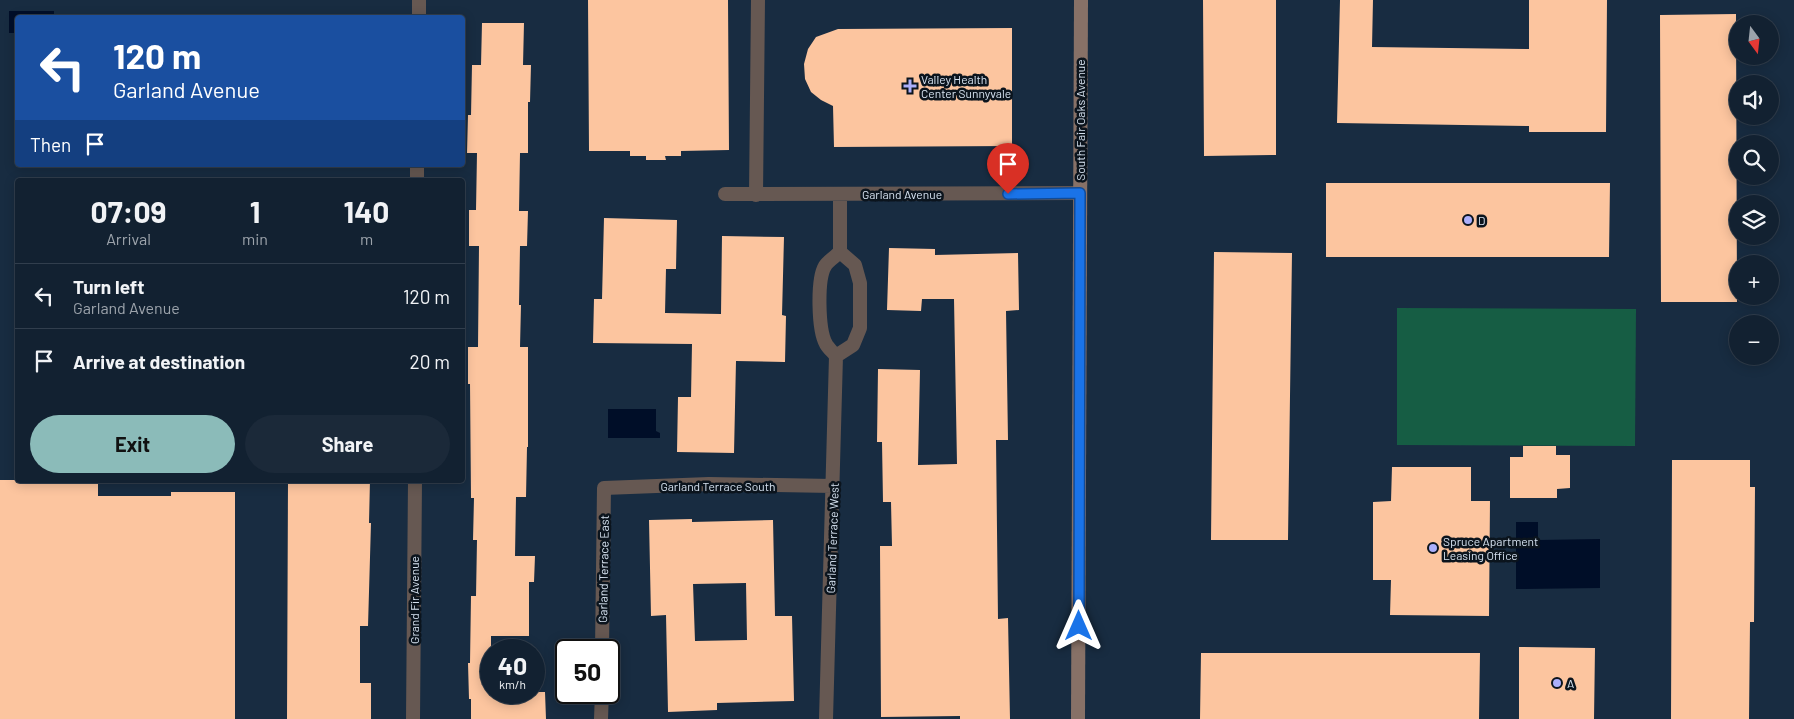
<!DOCTYPE html>
<meta charset="utf-8">
<style>
body{margin:0;font-family:Barlow,sans-serif;background:#1b2939;color:#f1f3f6;height:100vh;display:flex;flex-direction:column;font-size:19px;white-space:nowrap}
*{box-sizing:border-box;margin:0}
p{font-size:16px;color:#9ca3ab}
.icon{flex:none;width:28px;height:28px;fill:none;stroke:currentColor;stroke-width:2;stroke-linecap:round;stroke-linejoin:round}
.map{position:relative;flex:1;overflow:hidden}
.sheet{position:absolute;left:15px;top:178px;width:450px;height:305px;display:flex;flex-direction:column;background:#122131;border-radius:5px;box-shadow:0 2px 12px #0003,0 0 0 1px #313e4d}
.sheet>*{flex:none}
.hud{position:absolute;left:15px;top:15px;width:450px;height:152px;border-radius:5px;box-shadow:0 2px 12px #0003,0 0 0 1px #313e4d;background:#1a4fa0;color:#fff;overflow:hidden}
.needle{width:32px;rotate:165deg}
.controls{position:absolute;left:1729px;top:15px;display:grid;gap:10px}
.controls a{display:grid;place-items:center;width:50px;height:50px;border-radius:50%;background:#122131;box-shadow:0 2px 12px #0003,0 0 0 1px #313e4d;font-size:25px}
.speed{position:absolute;left:480px;top:639px;display:flex;gap:10px;font-size:25px;font-weight:700;text-align:center}
.speed>*{display:grid;place-content:center;width:65px;height:65px;border-radius:50%;background:#122131;box-shadow:0 2px 12px #0003,0 0 0 1px #313e4d;line-height:1}
.speed small{font-size:12px;font-weight:400}
.speed .limit{border:2px solid #111;border-radius:8px;background:#fff;color:#111}
.pin{position:absolute;display:grid;place-items:center;width:42px;height:42px;color:#fff;margin:-51px -21px;border-radius:50% 50% 50% 0;rotate:-45deg;box-shadow:0 0 5px #0007}
.pin .icon{rotate:45deg}
.me{position:absolute;width:55px;margin:-28px;rotate:0deg;stroke-linejoin:round;filter:drop-shadow(0 0 4px #0008)}
.turn{display:flex;align-items:center;gap:18px;height:105px;padding:0 15px;font-size:22px}
.turn .icon{width:65px;height:65px;stroke-width:2.5}
.turn b{display:block;font-size:35px;line-height:42px}
.then{display:flex;align-items:center;height:48px;padding:0 15px;background:#0003;gap:10px;font-size:19px}
.eta{display:flex;justify-content:space-evenly;align-items:center;height:85px;text-align:center}
.eta b{font-size:30px;font-weight:700;line-height:35px}
.button{display:flex;gap:10px;margin-top:auto;padding:10px 15px}
.button a{flex:1;height:58px;border-radius:30px;background:#8bbbb9;color:#111;font-size:20px;font-weight:700;line-height:58px;text-align:center}
.button a+a{background:#1b2939;color:#f1f3f6}
ul{padding:0;list-style:none}
li{display:flex;align-items:center;gap:15px;height:65px;padding:0 15px;border-top:1px solid #313e4d}
li div{flex:1}
li b{display:block;font-size:19px}
li em{font-style:normal}
.map>svg:first-child{display:block}
.green{fill:#165d44}
.water{fill:#000e28}
.building{fill:#fcc59f;fill-rule:evenodd}
.lines{fill:none;stroke-linecap:round;stroke-linejoin:round}
.minor{stroke:#665852;stroke-width:14}
.secondary{stroke:#877167;stroke-width:14}
.route-casing{stroke:#114b97;stroke-width:12}
.route{stroke:#1a73e8;stroke-width:9}
.poi-dot{fill:#abaffb;stroke:#0b141d;stroke-width:2}
.labels{text-anchor:middle;dominant-baseline:central;stroke-width:5;stroke-linejoin:round;paint-order:stroke}
.poi-label{font-size:12px;fill:#d5e1ef;stroke:#0b141d;text-anchor:start}
.street-label{font-size:12px;fill:#d5e1ef;stroke:#0b141d}
</style>
<div class="map">
<svg width="1794" height="719" viewBox="0 0 1794 719">
<rect width="100%" height="100%" fill="#182c41"/>
<!-- green -->
<path class="green" d="M 1397,308 L 1636,309 L 1635,446 L 1397,445 Z"/>
<!-- water -->
<path class="water" d="M 9,11 L 54,11 L 54,17 L 18,18 L 17,33 L 9,33 Z
M 608,409 L 656,409 L 656,431 L 660,433 L 660,438 L 608,438 Z
M 1516,522 L 1538,522 L 1538,540 L 1600,539 L 1600,588 L 1516,589 Z"/>
<!-- building -->
<path class="building" d="M 588,0 L 728,0 L 729,150 L 681,151 L 681,156 L 665,156 L 666,160 L 646,160 L 646,156 L 630,156 L 630,151 L 589,151 Z
M 1203,0 L 1276,0 L 1276,155 L 1204,156 Z
M 1340,0 L 1373,0 L 1372,47 L 1529,49 L 1529,0 L 1607,0 L 1606,132 L 1529,132 L 1529,126 L 1337,123 Z
M 1736,14 L 1737,302 L 1661,302 L 1660,15 Z
M 482,23 L 524,23 L 523,65 L 531,65 L 530,102 L 528,102 L 528,153 L 520,153 L 519,211 L 528,211 L 527,246 L 520,246 L 519,305 L 521,305 L 520,347 L 528,347 L 528,447 L 527,447 L 526,497 L 516,497 L 515,556 L 535,556 L 534,582 L 529,582 L 529,636 L 491,636 L 491,692 L 545,692 L 546,719 L 471,719 L 471,699 L 469,699 L 468,663 L 470,663 L 471,596 L 476,596 L 477,540 L 473,540 L 474,498 L 471,498 L 470,384 L 468,384 L 468,347 L 478,347 L 479,246 L 469,246 L 469,210 L 476,210 L 477,153 L 467,153 L 468,115 L 471,115 L 472,65 L 481,65 Z
M 1012,28 L 1012,146 L 834,147 L 833,106 L 821,100 L 811,92 L 805,79 L 804,64 L 808,49 L 816,37 L 838,29 Z
M 1326,183 L 1610,183 L 1609,257 L 1326,257 Z
M 604,218 L 677,220 L 676,269 L 666,269 L 665,313 L 721,314 L 722,236 L 784,237 L 782,315 L 786,316 L 785,362 L 736,361 L 734,453 L 677,452 L 678,397 L 691,397 L 692,344 L 593,343 L 594,299 L 602,299 Z
M 889,248 L 935,249 L 935,255 L 1018,253 L 1019,310 L 1006,311 L 1008,440 L 996,440 L 998,619 L 1008,618 L 1010,719 L 960,719 L 960,716 L 881,717 L 880,546 L 892,546 L 891,502 L 883,502 L 882,442 L 877,442 L 878,369 L 920,370 L 918,465 L 957,464 L 954,299 L 922,299 L 921,311 L 887,310 Z
M 1214,252 L 1292,253 L 1288,540 L 1211,540 Z
M 1523,446 L 1556,446 L 1556,455 L 1570,455 L 1570,488 L 1557,489 L 1557,498 L 1510,498 L 1510,457 L 1523,457 Z
M 1672,460 L 1750,460 L 1750,487 L 1755,487 L 1754,622 L 1750,622 L 1749,719 L 1671,719 Z
M 1392,467 L 1471,467 L 1471,501 L 1490,501 L 1489,616 L 1390,615 L 1391,580 L 1373,580 L 1373,502 L 1391,501 Z
M 0,480 L 98,480 L 98,496 L 171,496 L 171,492 L 235,492 L 235,719 L 0,719 Z
M 288,480 L 370,480 L 369,523 L 371,523 L 368,626 L 360,626 L 360,683 L 371,683 L 371,719 L 287,719 Z
M 692,519 L 692,522 L 773,520 L 775,616 L 792,616 L 794,701 L 717,703 L 717,710 L 668,712 L 666,615 L 651,616 L 649,520 ZM 746,583 L 747,640 L 695,641 L 693,584 Z
M 1519,647 L 1595,648 L 1594,719 L 1519,719 Z
M 1201,653 L 1480,653 L 1479,719 L 1200,719 Z"/>
<g class="lines">
<!-- minor -->
<path class="minor" d="M 419,18 L 419,0
M 417,180 L 417,165
M 725,194 L 1080,193
M 756,195 L 758,0
M 836,356 L 853,345 L 860,328 L 860,283 L 855,265 L 840,252
M 602,650 L 604,488 L 709,484 L 833,486
M 413,719 L 415,480
M 601,719 L 602,692
M 826,719 L 836,356 C 833,352 828,348 826,344 C 818,330 817,279 825,266 C 828,261 836,256 840,252 L 840,195"/>
<!-- secondary -->
<path class="secondary" d="M 1078,719 L 1081,0"/>
</g>
<g class="lines">
<!-- route casing -->
<g class="route-casing">
<path id="route" d="M 1008,194 L 1080,193 L 1079,626"/>
</g>
<!-- route -->
<use href="#route" class="route"/>
</g>
<!-- markers -->
<g class="poi-dot">
<path d="M907.5 78.5h5v5h5v5h-5v5h-5v-5h-5v-5h5z"/>
<circle cx="1468" cy="220" r="5"/>
<circle cx="1433" cy="548" r="5"/>
<circle cx="1557" cy="683" r="5"/>
</g>
<g class="labels">
<!-- poi labels -->
<g class="poi-label">
<text x="921" y="79">Valley Health<tspan x="921" dy="14">Center Sunnyvale</tspan></text>
<text x="1478" y="220">D</text>
<text x="1443" y="541">Spruce Apartment<tspan x="1443" dy="14">Leasing Office</tspan></text>
<text x="1567" y="683">A</text>
</g>
<!-- street labels -->
<g class="street-label">
<text transform="translate(1080 120) rotate(-90)">South Fair Oaks Avenue</text>
<text x="902" y="194">Garland Avenue</text>
<text x="718" y="486">Garland Terrace South</text>
<text transform="translate(832 538) rotate(-88)">Garland Terrace West</text>
<text transform="translate(603 569) rotate(-89)">Garland Terrace East</text>
<text transform="translate(414 600) rotate(-90)">Grand Fir Avenue</text>
</g>
</g>
</svg>
<div class="controls">
<a><svg class="needle" viewBox="-14 -14 28 28"><path d="M0-13l5 13h-10z" fill="#e53935"/><path d="M0 13l5-13h-10z" fill="#9ca3ab"/></svg></a>
<a><svg class="icon" aria-label="sound" viewBox="0 0 24 24"><path d="M4 9h4l5-4v14l-5-4H4zM17 9q2 3 0 6"/></svg></a>
<a><svg class="icon" aria-label="search" viewBox="0 0 24 24"><circle cx="10" cy="10" r="6"/><path d="M15 15l6 6"/></svg></a>
<a><svg class="icon" aria-label="layers" viewBox="0 0 24 24"><path d="M12 4l9 5-9 5-9-5zM3 14l9 5 9-5"/></svg></a>
<a>+</a>
<a>−</a>
</div>
<div class="speed"><div>40<small>km/h</small></div><div class="limit">50</div></div>
<div class="pin" style="left:1008px;top:194px;background:#d93025"><svg class="icon" aria-label="arrive" viewBox="0 0 24 24"><path d="M6 21V4h12l-3 4 3 4H6"/></svg></div>
<svg class="me" style="left:1079px;top:626px" viewBox="-20 -20 40 40"><path d="M0-17L14 15 0 8-14 15z" fill="#1a73e8" stroke="#fff" stroke-width="4"/></svg>
<div class="hud">
<div class="turn"><svg class="icon" aria-label="left" viewBox="0 0 24 24"><path d="M17 20v-9H6M10 6l-5 5 5 5"/></svg><div><b>120 m</b>Garland Avenue</div></div>
<div class="then">Then<svg class="icon" aria-label="arrive" viewBox="0 0 24 24"><path d="M6 21V4h12l-3 4 3 4H6"/></svg></div>
</div>
<section class="sheet">
<div class="eta">
<div><b>07:09</b><p>Arrival</p></div>
<div><b>1</b><p>min</p></div>
<div><b>140</b><p>m</p></div>
</div>
<ul>
<li><svg class="icon" aria-label="left" viewBox="0 0 24 24"><path d="M17 20v-9H6M10 6l-5 5 5 5"/></svg><div><b>Turn left</b><p>Garland Avenue</p></div><em>120 m</em></li>
<li><svg class="icon" aria-label="arrive" viewBox="0 0 24 24"><path d="M6 21V4h12l-3 4 3 4H6"/></svg><div><b>Arrive at destination</b></div><em>20 m</em></li>
</ul>
<div class="button"><a>Exit</a><a>Share</a></div>
</section>
</div>
